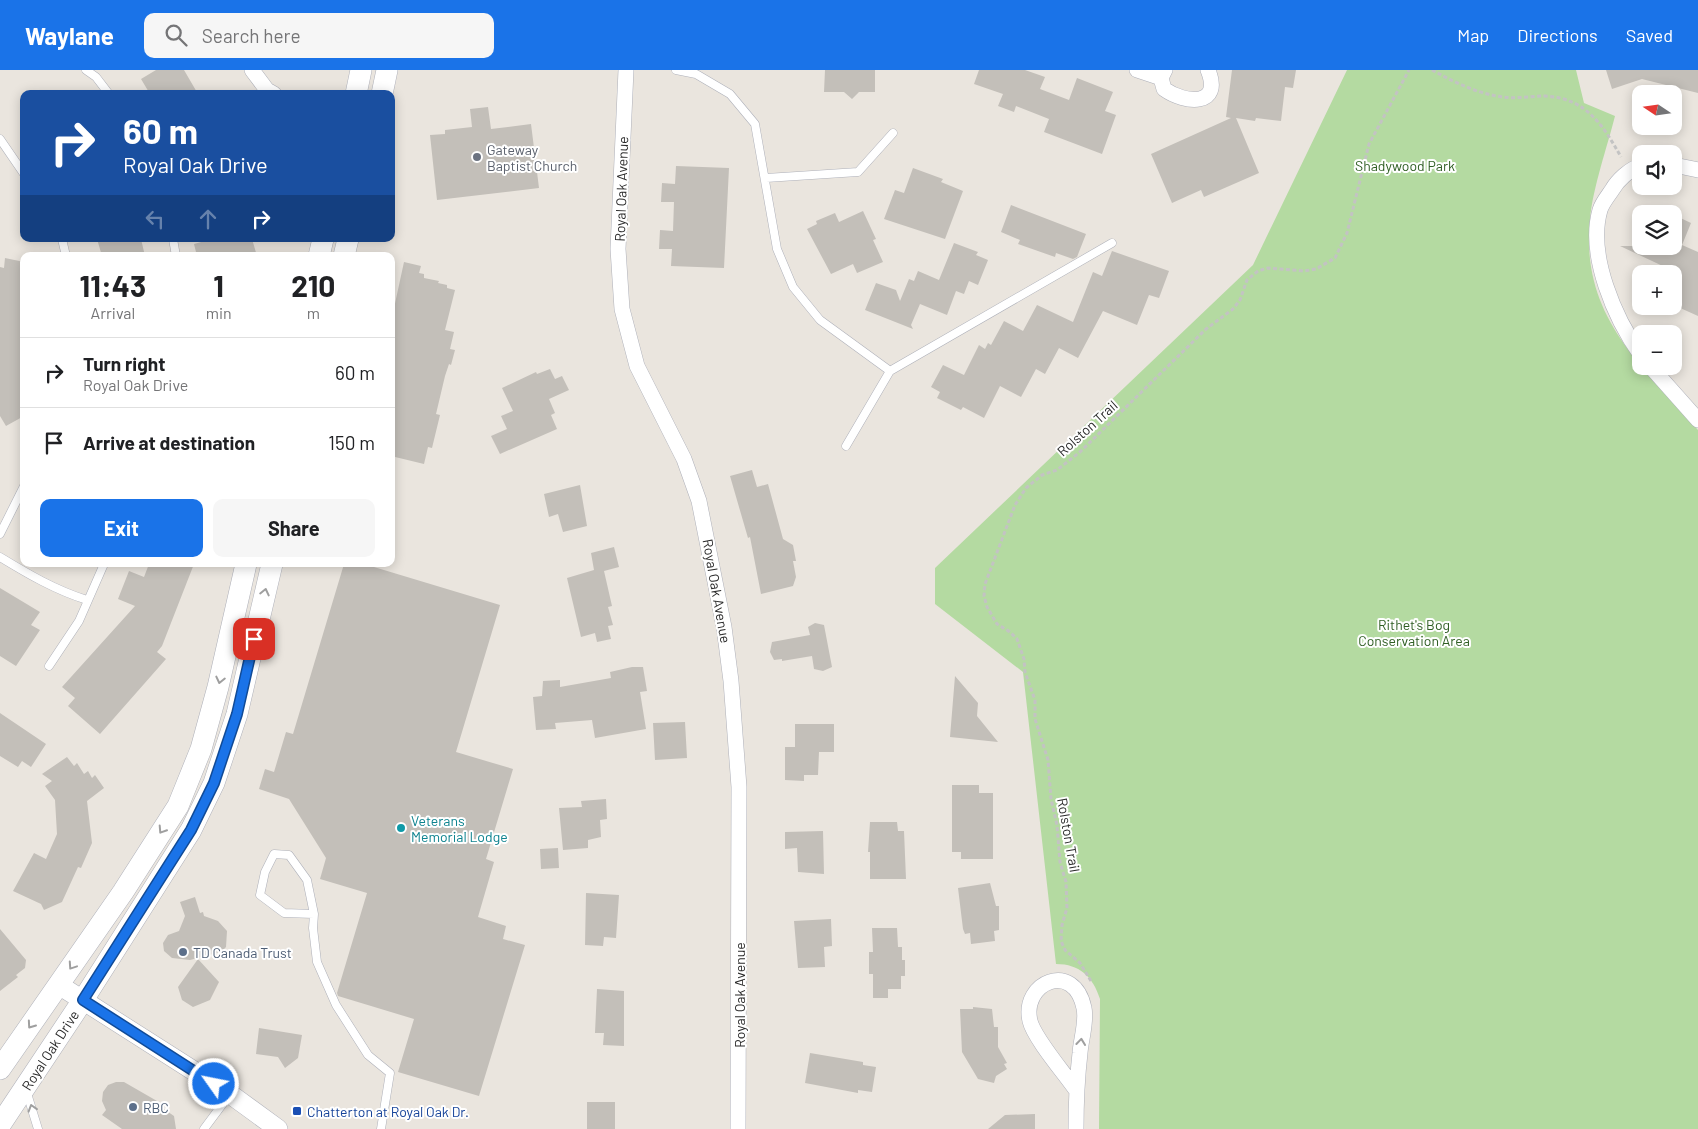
<!DOCTYPE html>
<meta charset="utf-8">
<style>
body{margin:0;font-family:Barlow,sans-serif;background:#f6f6f6;color:#202124;height:100vh;display:flex;flex-direction:column;font-size:19px;white-space:nowrap}
*{box-sizing:border-box;margin:0}
p{font-size:16px;color:#757577}
.icon{flex:none;width:28px;height:28px;fill:none;stroke:currentColor;stroke-width:2;stroke-linecap:round;stroke-linejoin:round}
.map{position:relative;flex:1;overflow:hidden}
.drawer{position:absolute;left:20px;top:182px;width:375px;height:315px;display:flex;flex-direction:column;background:#fff;border-radius:10px;box-shadow:0 2px 12px #0003}
.drawer>*{flex:none}
.banner{position:absolute;left:20px;top:20px;width:375px;height:152px;border-radius:10px;box-shadow:0 2px 12px #0003;background:#1a4fa0;color:#fff;overflow:hidden}
.needle{width:32px;rotate:283deg}
.controls{position:absolute;left:1632px;top:15px;display:grid;gap:10px}
.controls a{display:grid;place-items:center;width:50px;height:50px;border-radius:10px;background:#fff;box-shadow:0 2px 12px #0003;font-size:25px}
.pin{position:absolute;display:grid;place-items:center;width:42px;height:42px;color:#fff;margin:-21px;border-radius:10px;box-shadow:0 2px 8px #0006}
.me{position:absolute;width:55px;margin:-28px;rotate:303deg;stroke-linejoin:round;filter:drop-shadow(0 0 4px #0008)}
.turn{display:flex;align-items:center;gap:18px;height:105px;padding:0 20px;font-size:22px}
.turn .icon{width:65px;height:65px;stroke-width:2.5}
.turn b{display:block;font-size:35px;line-height:42px}
.lanes{display:flex;align-items:center;height:48px;padding:0 20px;background:#0003;justify-content:center;gap:25px;direction:ltr}
.lanes .off{opacity:.35}
.eta{display:flex;justify-content:space-evenly;align-items:center;height:85px;text-align:center}
.eta b{font-size:30px;font-weight:700;line-height:35px}
.cta{display:flex;gap:10px;margin-top:auto;padding:10px 20px}
.cta a{flex:1;height:58px;border-radius:10px;background:#1a73e8;color:#fff;font-size:20px;font-weight:700;line-height:58px;text-align:center}
.cta a+a{background:#f6f6f6;color:#202124}
ul{padding:0;list-style:none}
li{display:flex;align-items:center;gap:15px;height:70px;padding:0 20px;border-top:1px solid #e0e0e0}
li div{flex:1}
li b{display:block;font-size:19px}
li em{font-style:normal}
header{display:flex;align-items:center;gap:30px;box-sizing:border-box;height:70px;padding:0 25px;background:#1a73e8;color:#fff}
header strong{font-size:24px}
nav{display:flex;gap:28px;margin-inline-start:auto;font-size:18px}
.search{width:350px;height:45px;background:#f6f6f6;display:flex;align-items:center;gap:12px;box-sizing:border-box;padding:0 18px;border-radius:10px;color:#757577;font-size:19px}
.map>svg:first-child{display:block}
.green{fill:#b4daa1}
.building{fill:#c3bfb9}
.lines{fill:none;stroke-linecap:round;stroke-linejoin:round}
.service-casing{stroke:#aeb0b9;stroke-width:9}
.minor-casing{stroke:#aeb0b9;stroke-width:16}
.tertiary-casing{stroke:#aeb0b9;stroke-width:20}
.secondary-casing{stroke:#aeb0b9;stroke-width:22}
.path{stroke:#c3c3c3;stroke-width:3;stroke-dasharray:4 2.5;stroke-linecap:butt}
.service{stroke:#fff;stroke-width:8}
.minor{stroke:#fff;stroke-width:15}
.tertiary{stroke:#fff;stroke-width:19}
.secondary{stroke:#fff;stroke-width:21}
.oneway{stroke:#9f9f9f}
.route-casing{stroke:#114b97;stroke-width:12}
.route{stroke:#1a73e8;stroke-width:9}
.worship-dot{fill:#6b7280;stroke:#fff;stroke-width:2}
.culture-dot{fill:#0f9aa8;stroke:#fff;stroke-width:2}
.service-dot{fill:#5c6f8a;stroke:#fff;stroke-width:2}
.transit-dot{fill:#1a4fb4;stroke:#fff;stroke-width:2}
.labels{text-anchor:middle;dominant-baseline:central;stroke-width:4;stroke-linejoin:round;paint-order:stroke}
.worship-label{font-size:14px;fill:#5b616d;stroke:#fff;text-anchor:start}
.park-label{font-size:14px;fill:#2f5e23;stroke:#fff}
.street-label{font-size:14px;fill:#2a2a2a;stroke:#fff}
.culture-label{font-size:14px;fill:#0d838f;stroke:#fff;text-anchor:start}
.service-label{font-size:14px;fill:#4e5e75;stroke:#fff;text-anchor:start}
.transit-label{font-size:14px;fill:#164399;stroke:#fff;text-anchor:start}
</style>
<header>
<strong>Waylane</strong>
<div class="search"><svg class="icon" aria-label="search" viewBox="0 0 24 24"><circle cx="10" cy="10" r="6"/><path d="M15 15l6 6"/></svg>Search here</div>
<nav><a>Map</a><a>Directions</a><a>Saved</a></nav>
</header>
<div class="map">
<svg width="1698" height="1059" viewBox="0 0 1698 1059">
<rect width="100%" height="100%" fill="#eae5de"/>
<!-- green -->
<path class="green" d="M 1347,0 L 1576,0 L 1584,33 L 1615,46 C 1607,78 1593,117 1590,149 C 1580,246 1641,294 1698,360 L 1698,1059 L 1099,1059 L 1100,929 C 1093,907 1080,894 1056,894 L 1023,602 L 935,534 L 935,498 L 1253,195 Z"/>
<!-- building -->
<path class="building" d="M 156,0 L 184,0 L 198,24 L 150,24 L 141,9 Z
M 825,0 L 875,0 L 875,22 L 859,22 L 852,29 L 844,22 L 824,22 Z
M 979,0 L 1025,0 L 1045,7 L 1040,19 L 1069,30 L 1077,8 L 1113,22 L 1105,41 L 1116,45 L 1102,84 L 1044,62 L 1049,49 L 1016,36 L 1014,42 L 998,36 L 1003,24 L 974,14 Z
M 1232,0 L 1296,0 L 1293,18 L 1285,17 L 1281,51 L 1256,48 L 1255,51 L 1236,48 L 1259,103 L 1204,127 L 1201,120 L 1172,133 L 1151,84 L 1231,48 L 1226,47 Z
M 1606,0 L 1698,0 L 1698,23 L 1642,9 L 1612,19 Z
M 488,37 L 491,59 L 531,54 L 539,118 L 437,130 L 430,65 L 445,64 L 445,60 L 472,57 L 470,39 Z
M 676,96 L 729,98 L 724,198 L 671,196 L 672,179 L 659,179 L 660,160 L 673,161 L 674,132 L 661,132 L 662,113 L 675,114 Z
M 913,98 L 943,109 L 941,112 L 963,121 L 945,169 L 884,149 L 895,120 L 904,123 Z
M 1011,135 L 1086,164 L 1077,187 L 1073,189 L 1056,183 L 1055,187 L 1018,174 L 1020,170 L 1001,162 Z
M 863,141 L 876,169 L 873,170 L 883,192 L 857,203 L 853,194 L 831,204 L 807,159 L 817,154 L 816,151 L 835,143 L 839,152 Z
M 1674,145 L 1691,153 L 1682,175 L 1698,182 L 1698,246 L 1678,237 L 1682,228 L 1674,224 L 1674,204 L 1664,204 L 1667,198 L 1620,176 L 1674,176 Z
M 97,169 L 141,169 L 145,186 L 102,186 Z
M 212,169 L 252,169 L 257,186 L 197,186 L 194,174 Z
M 954,173 L 978,182 L 976,185 L 988,190 L 978,215 L 969,211 L 964,224 L 956,221 L 947,245 L 920,234 L 911,255 L 913,259 L 865,240 L 876,213 L 896,220 L 900,231 L 909,209 L 914,211 L 918,201 L 939,210 Z
M 1112,181 L 1169,201 L 1159,228 L 1149,225 L 1137,255 L 1103,241 L 1078,288 L 1059,278 L 1045,304 L 1036,299 L 1021,327 L 1000,316 L 984,348 L 963,337 L 961,340 L 937,328 L 940,322 L 931,317 L 943,295 L 964,305 L 979,275 L 985,279 L 988,273 L 991,275 L 1004,251 L 1023,261 L 1037,235 L 1073,252 L 1093,202 L 1102,206 Z
M 5,188 L 24,192 L 24,292 L 20,315 L 24,322 L 24,346 L 6,356 L 0,346 L 0,197 L 4,198 Z
M 404,192 L 421,196 L 419,203 L 424,204 L 424,208 L 439,211 L 438,213 L 447,215 L 447,218 L 455,220 L 445,260 L 454,262 L 450,279 L 455,280 L 451,295 L 449,294 L 445,306 L 436,344 L 440,345 L 432,378 L 428,377 L 424,394 L 391,386 L 391,252 Z
M 550,299 L 555,309 L 562,306 L 569,320 L 549,329 L 555,343 L 551,345 L 557,359 L 500,384 L 491,366 L 507,359 L 501,346 L 513,341 L 502,318 L 536,302 L 537,304 Z
M 752,400 L 757,417 L 768,414 L 783,469 L 793,475 L 796,491 L 793,491 L 796,507 L 793,516 L 761,524 L 750,467 L 748,468 L 730,406 Z
M 580,415 L 587,456 L 563,462 L 558,444 L 549,447 L 544,424 Z
M 614,477 L 619,497 L 604,501 L 612,536 L 608,537 L 613,555 L 608,556 L 611,569 L 597,572 L 595,563 L 581,567 L 567,508 L 594,500 L 591,483 Z
M 149,494 L 194,494 L 162,576 L 157,582 L 166,589 L 100,664 L 68,636 L 75,628 L 62,617 L 135,536 L 118,529 L 129,501 L 144,507 Z
M 344,494 L 364,494 L 500,535 L 456,682 L 513,699 L 486,789 L 494,792 L 478,847 L 506,856 L 503,869 L 525,875 L 479,1026 L 398,1002 L 414,949 L 338,926 L 337,923 L 367,823 L 320,809 L 326,788 L 289,729 L 259,719 L 265,699 L 274,702 L 286,662 L 293,664 Z
M 0,518 L 40,542 L 31,555 L 40,560 L 16,596 L 0,586 Z
M 815,553 L 824,555 L 832,597 L 823,601 L 814,599 L 812,586 L 782,591 L 782,589 L 774,590 L 770,582 L 772,572 L 810,565 L 808,557 Z
M 632,597 L 643,597 L 647,621 L 640,622 L 646,659 L 595,668 L 592,650 L 555,653 L 556,659 L 536,660 L 533,627 L 542,626 L 543,611 L 560,610 L 560,617 L 611,608 L 610,602 Z
M 955,606 L 978,633 L 977,646 L 998,672 L 950,667 Z
M 0,643 L 46,674 L 31,697 L 22,691 L 18,697 L 0,686 Z
M 685,652 L 687,688 L 655,690 L 653,653 Z
M 795,654 L 834,654 L 834,682 L 819,682 L 818,705 L 804,705 L 804,711 L 785,710 L 785,677 L 795,677 Z
M 67,687 L 74,696 L 77,693 L 84,704 L 88,701 L 92,708 L 95,705 L 104,718 L 87,731 L 92,773 L 81,798 L 78,797 L 62,832 L 44,840 L 41,834 L 13,821 L 34,783 L 46,789 L 57,764 L 55,730 L 45,716 L 52,711 L 42,704 Z
M 952,715 L 979,715 L 979,723 L 993,723 L 993,789 L 961,789 L 961,782 L 952,782 Z
M 606,729 L 607,749 L 600,750 L 601,767 L 588,770 L 588,778 L 563,780 L 559,738 L 582,737 L 581,731 Z
M 870,752 L 897,752 L 898,761 L 904,761 L 906,809 L 870,809 L 870,782 L 868,782 Z
M 823,761 L 824,804 L 798,802 L 797,778 L 785,779 L 785,762 Z
M 558,778 L 559,798 L 541,799 L 540,779 Z
M 990,813 L 996,836 L 999,836 L 999,860 L 994,861 L 995,871 L 971,874 L 970,863 L 965,864 L 963,859 L 958,818 Z
M 586,823 L 619,825 L 616,868 L 604,867 L 603,876 L 585,875 Z
M 195,827 L 200,843 L 203,842 L 204,846 L 218,851 L 227,861 L 226,877 L 221,882 L 190,890 L 172,888 L 164,881 L 163,873 L 168,865 L 179,861 L 185,846 L 180,832 Z
M 831,849 L 832,876 L 824,877 L 825,897 L 798,898 L 794,851 Z
M 872,858 L 897,858 L 898,877 L 902,877 L 902,890 L 905,890 L 905,906 L 901,906 L 901,919 L 888,919 L 888,928 L 873,928 L 873,904 L 869,904 L 869,882 L 873,882 Z
M 0,859 L 26,890 L 25,898 L 16,905 L 18,907 L 0,921 Z
M 198,889 L 219,912 L 210,930 L 193,937 L 182,930 L 178,917 Z
M 597,919 L 624,921 L 624,976 L 603,975 L 604,963 L 595,963 Z
M 973,937 L 992,939 L 994,957 L 998,957 L 998,977 L 1007,993 L 1004,994 L 1007,999 L 996,1006 L 994,1013 L 978,1009 L 962,982 L 960,939 L 973,939 Z
M 259,958 L 302,965 L 298,988 L 285,998 L 278,987 L 256,984 Z
M 810,983 L 863,992 L 863,995 L 876,997 L 872,1022 L 858,1020 L 858,1023 L 805,1013 Z
M 116,1012 L 124,1012 L 157,1031 L 155,1033 L 174,1046 L 176,1059 L 122,1059 L 102,1045 L 106,1040 L 102,1031 L 103,1022 L 108,1015 Z
M 587,1032 L 615,1032 L 615,1059 L 587,1059 Z
M 1035,1044 L 1035,1059 L 988,1059 L 1005,1045 Z"/>
<g class="lines">
<!-- service casing -->
<g class="service-casing">
<path id="service" d="M 86,0 L 96,7 L 109,24
M 676,0 L 696,4 L 730,24 L 755,54 L 777,179 L 793,217 L 820,250 L 890,301
M 0,69 L 24,104
M 766,108 L 858,102 L 893,63
M 62,169 L 66,186
M 173,169 L 176,186
M 846,376 L 890,301 L 1112,173
M 0,464 L 24,416
M 0,487 C 28,504 55,520 87,530
M 49,596 L 79,551 L 104,494
M 314,844 L 284,843 L 260,825 L 265,802 L 274,784 L 289,785 L 307,810 L 314,844 L 313,858 L 317,892 L 336,935 L 368,985 L 390,1003 L 381,1059
M 26,1020 L 38,1059
M 204,1059 L 230,1024"/>
</g>
<!-- minor casing -->
<g class="minor-casing">
<path id="minor" d="M 252,0 L 267,20 L 274,24
M 626,0 L 618,179 L 622,239 L 637,296 L 684,389 L 699,431 L 724,557 L 731,611 L 739,717 L 738,1059
M 1137,0 L 1161,8
M 1165,0 L 1161,8 L 1164,19 C 1185,34 1223,37 1208,0
M 1674,95 L 1698,100
M 1641,96 C 1630,98 1617,111 1612,120 C 1608,126 1602,133 1600,140 C 1587,185 1615,249 1641,285
M 1650,296 L 1698,350
M 1076,1059 C 1076,1033 1077,1009 1080,983 C 1081,969 1087,951 1084,938 C 1074,890 1021,912 1030,951 C 1034,968 1065,1004 1076,1020"/>
</g>
<!-- tertiary casing -->
<g class="tertiary-casing">
<path id="tertiary" d="M 59,915 L 230,1024 L 278,1059"/>
</g>
<!-- secondary casing -->
<g class="secondary-casing">
<path id="secondary" d="M 356,24 L 361,0
M 382,24 L 387,0
M 319,186 L 323,169
M 344,186 L 348,169
M 0,999 L 123,822 L 178,736 L 201,679 L 218,617 L 246,494
M 0,1055 L 83,930 L 191,760 L 214,713 L 237,644 L 272,494"/>
</g>
<!-- path -->
<path class="path" d="M 1432,0 C 1454,12 1478,24 1503,27 C 1516,29 1531,26 1545,26 C 1586,28 1603,55 1621,87
M 1091,911 L 1080,893 L 1065,880 L 1061,871 L 1062,855 L 1067,838 L 1066,812 L 1060,792 L 1057,755 L 1051,729 L 1048,690 L 1035,649 L 1035,630 L 1025,602 L 1024,589 L 1017,569 L 1010,562 L 997,554 L 987,537 L 984,526 L 985,514 L 1015,435 L 1026,418 L 1042,405 L 1057,400 L 1080,382 L 1206,259 L 1233,239 L 1240,230 L 1247,210 L 1258,201 L 1268,198 L 1304,201 L 1316,199 L 1335,188 L 1347,163 L 1369,74 L 1409,0"/>
<!-- service -->
<use href="#service" class="service"/>
<!-- minor -->
<use href="#minor" class="minor"/>
<!-- tertiary -->
<use href="#tertiary" class="tertiary"/>
<!-- secondary -->
<use href="#secondary" class="secondary"/>
</g>
<!-- one-way arrows -->
<defs><path id="oneway-chevron" d="M-2-3.5L2.5 0L-2 3.5" fill="none" stroke-width="1.6" stroke-linecap="round" stroke-linejoin="round" transform="scale(1.25)"/></defs>
<g class="oneway">
<use href="#oneway-chevron" transform="translate(265 522) rotate(-77)"/>
<use href="#oneway-chevron" transform="translate(220 610) rotate(103)"/>
<use href="#oneway-chevron" transform="translate(162 760) rotate(123)"/>
<use href="#oneway-chevron" transform="translate(72 896) rotate(124)"/>
<use href="#oneway-chevron" transform="translate(31 955) rotate(125)"/>
<use href="#oneway-chevron" transform="translate(1081 972) rotate(-84)"/>
<use href="#oneway-chevron" transform="translate(32 1038) rotate(-107)"/>
</g>
<g class="lines">
<!-- route casing -->
<g class="route-casing">
<path id="route" d="M 214,1014 L 83,930 L 191,760 L 214,713 L 237,644 L 254,569"/>
</g>
<!-- route -->
<use href="#route" class="route"/>
</g>
<!-- markers -->
<circle class="worship-dot" cx="477" cy="87" r="5"/>
<circle class="culture-dot" cx="401" cy="758" r="5"/>
<g class="service-dot">
<circle cx="183" cy="882" r="5"/>
<circle cx="133" cy="1037" r="5"/>
</g>
<rect class="transit-dot" x="292" y="1036" width="10" height="10" rx="2.5"/>
<g class="labels">
<!-- worship labels -->
<g class="worship-label">
<text x="487" y="79">Gateway<tspan x="487" dy="16">Baptist Church</tspan></text>
</g>
<!-- park labels -->
<g class="park-label">
<text x="1405" y="95">Shadywood Park</text>
<text x="1414" y="554">Rithet's Bog<tspan x="1414" dy="16">Conservation Area</tspan></text>
</g>
<!-- street labels -->
<g class="street-label">
<text transform="translate(621 119) rotate(-88)">Royal Oak Avenue</text>
<text transform="translate(1087 358) rotate(-42)">Rolston Trail</text>
<text transform="translate(717 521) rotate(80)">Royal Oak Avenue</text>
<text transform="translate(1069 765) rotate(80)">Rolston Trail</text>
<text transform="translate(739 925) rotate(-90)">Royal Oak Avenue</text>
<text transform="translate(50 980) rotate(-57)">Royal Oak Drive</text>
</g>
<!-- culture labels -->
<g class="culture-label">
<text x="411" y="750">Veterans<tspan x="411" dy="16">Memorial Lodge</tspan></text>
</g>
<!-- service labels -->
<g class="service-label">
<text x="193" y="882">TD Canada Trust</text>
<text x="143" y="1037">RBC</text>
</g>
<!-- transit labels -->
<g class="transit-label">
<text x="307" y="1041">Chatterton at Royal Oak Dr.</text>
</g>
</g>
</svg>
<div class="controls">
<a><svg class="needle" viewBox="-14 -14 28 28"><path d="M0-13l5 13h-10z" fill="#e53935"/><path d="M0 13l5-13h-10z" fill="#757577"/></svg></a>
<a><svg class="icon" aria-label="sound" viewBox="0 0 24 24"><path d="M4 9h4l5-4v14l-5-4H4zM17 9q2 3 0 6"/></svg></a>
<a><svg class="icon" aria-label="layers" viewBox="0 0 24 24"><path d="M12 4l9 5-9 5-9-5zM3 14l9 5 9-5"/></svg></a>
<a>+</a>
<a>−</a>
</div>
<div class="pin" style="left:254px;top:569px;background:#d93025"><svg class="icon" aria-label="arrive" viewBox="0 0 24 24"><path d="M6 21V4h12l-3 4 3 4H6"/></svg></div>
<svg class="me" style="left:214px;top:1014px" viewBox="-20 -20 40 40"><circle r="17" fill="#1a73e8" stroke="#fff" stroke-width="3"/><path d="M0-11L8 9 0 5-8 9z" fill="#fff"/></svg>
<div class="banner">
<div class="turn"><svg class="icon" aria-label="right" viewBox="0 0 24 24"><path d="M7 20v-9h11M14 6l5 5-5 5"/></svg><div><b>60 m</b>Royal Oak Drive</div></div>
<div class="lanes"><svg class="icon off" aria-label="left" viewBox="0 0 24 24"><path d="M17 20v-9H6M10 6l-5 5 5 5"/></svg><svg class="icon off" aria-label="ahead" viewBox="0 0 24 24"><path d="M12 20V5M6 11l6-6 6 6"/></svg><svg class="icon" aria-label="right" viewBox="0 0 24 24"><path d="M7 20v-9h11M14 6l5 5-5 5"/></svg></div>
</div>
<section class="drawer">
<div class="eta">
<div><b>11:43</b><p>Arrival</p></div>
<div><b>1</b><p>min</p></div>
<div><b>210</b><p>m</p></div>
</div>
<ul>
<li><svg class="icon" aria-label="right" viewBox="0 0 24 24"><path d="M7 20v-9h11M14 6l5 5-5 5"/></svg><div><b>Turn right</b><p>Royal Oak Drive</p></div><em>60 m</em></li>
<li><svg class="icon" aria-label="arrive" viewBox="0 0 24 24"><path d="M6 21V4h12l-3 4 3 4H6"/></svg><div><b>Arrive at destination</b></div><em>150 m</em></li>
</ul>
<div class="cta"><a>Exit</a><a>Share</a></div>
</section>
</div>
